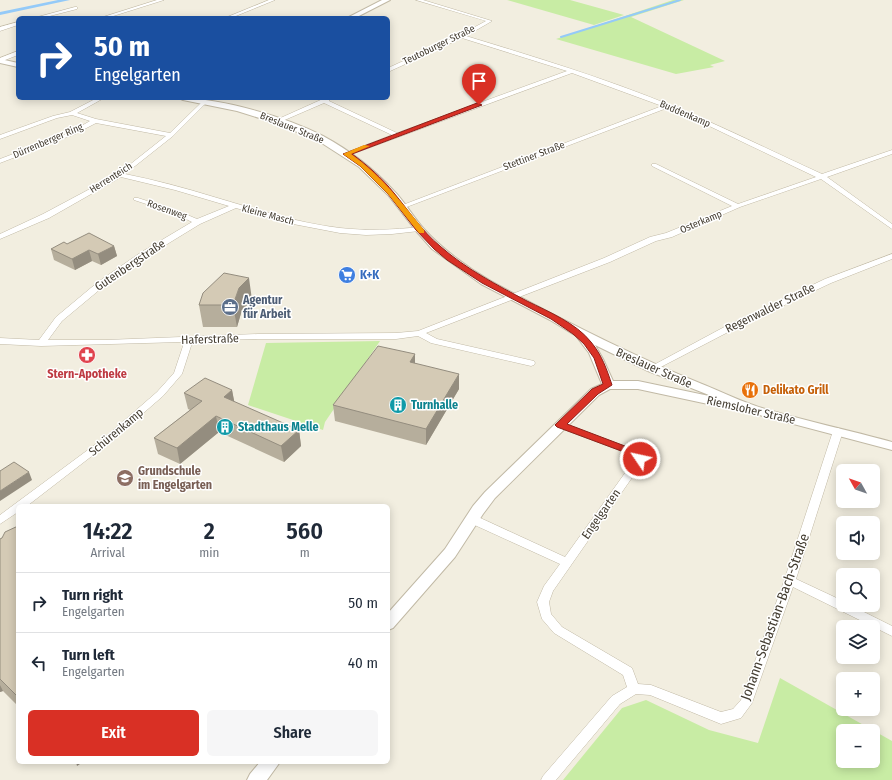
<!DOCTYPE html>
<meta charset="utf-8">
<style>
body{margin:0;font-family:"Fira Sans Condensed",sans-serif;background:#f6f6f7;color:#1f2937;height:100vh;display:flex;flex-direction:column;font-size:15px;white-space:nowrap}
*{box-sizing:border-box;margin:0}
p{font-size:13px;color:#747a83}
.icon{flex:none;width:22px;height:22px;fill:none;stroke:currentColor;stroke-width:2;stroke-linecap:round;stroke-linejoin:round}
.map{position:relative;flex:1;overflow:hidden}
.details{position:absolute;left:16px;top:504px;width:374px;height:260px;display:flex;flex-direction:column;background:#fff;border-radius:6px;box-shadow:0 2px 10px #0003}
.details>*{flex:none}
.banner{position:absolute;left:16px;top:16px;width:374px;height:84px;border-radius:6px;box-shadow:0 2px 10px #0003;background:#1a4fa0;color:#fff;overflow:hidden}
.needle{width:26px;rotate:310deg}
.buttons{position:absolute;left:836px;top:464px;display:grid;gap:8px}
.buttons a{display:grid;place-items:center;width:44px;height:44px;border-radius:6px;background:#fff;box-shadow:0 2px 10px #0003;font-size:20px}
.pin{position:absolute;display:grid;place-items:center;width:34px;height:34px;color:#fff;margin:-41px -17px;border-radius:50% 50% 50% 0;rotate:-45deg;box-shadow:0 0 4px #0007}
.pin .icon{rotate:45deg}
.me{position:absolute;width:44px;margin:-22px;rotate:304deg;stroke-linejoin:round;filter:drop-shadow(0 0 3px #0008)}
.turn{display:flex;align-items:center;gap:14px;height:84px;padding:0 12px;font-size:18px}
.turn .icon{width:52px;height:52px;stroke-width:2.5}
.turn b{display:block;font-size:28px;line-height:34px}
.eta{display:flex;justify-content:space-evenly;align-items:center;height:68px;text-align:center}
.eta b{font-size:24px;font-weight:600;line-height:28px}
.button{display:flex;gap:8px;margin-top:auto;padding:8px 12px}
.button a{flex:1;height:46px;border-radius:6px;background:#d93025;color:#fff;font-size:16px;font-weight:600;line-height:46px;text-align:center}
.button a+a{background:#f6f6f7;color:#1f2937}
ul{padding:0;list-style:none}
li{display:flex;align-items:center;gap:12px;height:60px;padding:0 12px;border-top:1px solid #e0e1e3}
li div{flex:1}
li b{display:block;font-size:15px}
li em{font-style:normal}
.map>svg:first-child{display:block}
.green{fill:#c8eca4;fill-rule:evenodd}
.water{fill:#94caf8}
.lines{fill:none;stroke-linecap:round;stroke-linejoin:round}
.stream{stroke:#94caf8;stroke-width:2}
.minor-casing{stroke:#c1b9a5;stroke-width:1}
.tertiary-casing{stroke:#c1b9a5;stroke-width:2}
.minor{fill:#fff;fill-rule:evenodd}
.tertiary{fill:#fff;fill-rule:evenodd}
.wall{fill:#b6ae9c}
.shaded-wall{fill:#948d7f}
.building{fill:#d4cab5;stroke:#948d7f}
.route{fill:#d93025;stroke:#8d1f18}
.slow{fill:#f59e0b}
.labels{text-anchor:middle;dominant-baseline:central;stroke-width:3;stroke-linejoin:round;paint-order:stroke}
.far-street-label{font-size:10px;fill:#443d31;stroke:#fff}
.street-label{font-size:12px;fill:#443d31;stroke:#fff}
.shop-label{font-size:12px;font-weight:bold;fill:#366cbe;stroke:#fff;text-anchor:start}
.service-label{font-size:12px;font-weight:bold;fill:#4e5e75;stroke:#fff;text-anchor:start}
.health-label{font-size:12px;font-weight:bold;fill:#be3a42;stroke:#fff}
.food-label{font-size:12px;font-weight:bold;fill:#c56008;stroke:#fff;text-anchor:start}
.culture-label{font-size:12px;font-weight:bold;fill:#0d838f;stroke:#fff;text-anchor:start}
.education-label{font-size:12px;font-weight:bold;fill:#785e54;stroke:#fff;text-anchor:start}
.near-street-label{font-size:14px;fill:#443d31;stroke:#fff}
</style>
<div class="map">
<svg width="892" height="780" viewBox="0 0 892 780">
<rect width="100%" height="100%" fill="#f2eee0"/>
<!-- green -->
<path class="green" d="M 507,0 L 570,0 L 624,15 L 594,25 Z
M 673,0 L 684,0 L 631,17 L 725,61 L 710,65 L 714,67 L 676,74 L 556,39 Z
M 380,341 L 325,422 L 323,430 L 248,405 L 266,343 Z
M 780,678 L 892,741 L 892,780 L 563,780 L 622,708 L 646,700 L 709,730 L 758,743 ZM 843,731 L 873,731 L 873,761 L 843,761 Z"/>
<!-- water -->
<path class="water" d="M 58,0 L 70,0 L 0,15 L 0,12 Z"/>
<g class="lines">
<!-- stream -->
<path class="stream" d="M 561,37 L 680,0"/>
<!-- minor casing -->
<g class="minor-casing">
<path id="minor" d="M 157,0 L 164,0 L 107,18 L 100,18 Z
M 269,0 L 275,0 L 231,18 L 225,18 Z
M 416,0 L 423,0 L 492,21 L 466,36 C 535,57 604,78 670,105 C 722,126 771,151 822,174 L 892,150 L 892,154 L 827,177 L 892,224 L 892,229 L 821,179 L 740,207 L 672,237 L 656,241 L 610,262 L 426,333 L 437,339 L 534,361 L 535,363 L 534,365 L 531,366 L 431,343 L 418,336 L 396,339 L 258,339 L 190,341 L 191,346 L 182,374 L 163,396 L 110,442 L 27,506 L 18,506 L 18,512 L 0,524 L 0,515 L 104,438 L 157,392 L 174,373 L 183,346 L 181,342 L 41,346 L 0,344 L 0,338 L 39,340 L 56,317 L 98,282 L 140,253 L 192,222 L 174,213 L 134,200 L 134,198 L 138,198 L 178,211 L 197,219 L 229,206 L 175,190 L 121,177 L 49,218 L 0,239 L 0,234 L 43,214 L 118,174 L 166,136 L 96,123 L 75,134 L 0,163 L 0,159 L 71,132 L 90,121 L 72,115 L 57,118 L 0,139 L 0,135 L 53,116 L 70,112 L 97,98 L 104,98 L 77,113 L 96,119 L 170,133 L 204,100 L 207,102 L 173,136 L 125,174 C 155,180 185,188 214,197 C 255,209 297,223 340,228 C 367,231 393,230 419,227 L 423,229 L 419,231 L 392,234 L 366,235 L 340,233 L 288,223 L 236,208 L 200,224 L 146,257 L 104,286 L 62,321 L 48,340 L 106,340 L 258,334 L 396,333 L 418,331 L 604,258 L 650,237 L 666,233 L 732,206 L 652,166 L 652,164 L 656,164 L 738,204 L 816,177 L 705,124 L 667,108 L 404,208 L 400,208 L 400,206 L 662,106 L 572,73 L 347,156 L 345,155 L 345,153 L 392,135 L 324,103 L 280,122 L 276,122 L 276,120 L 325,98 L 330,98 L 329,101 L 397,133 L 567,71 L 462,38 L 388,72 L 388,68 L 460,35 L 486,21 Z
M 75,7 L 77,7 L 77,9 L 42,18 L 34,18 Z
M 18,22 L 18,25 L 0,31 L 0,27 Z
M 18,51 L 18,55 L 0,62 L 0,58 Z
M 892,254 L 892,259 L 831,283 L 734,329 L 655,370 L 652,371 L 648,368 L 728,325 L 825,279 Z
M 560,422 L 638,451 L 642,454 L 645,459 L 553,591 L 549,602 L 551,614 L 562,627 L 632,668 L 638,684 L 651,685 L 721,712 L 733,709 L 741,700 L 784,581 L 833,431 L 838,428 L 843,431 L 796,579 L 843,601 L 843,605 L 850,605 L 892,626 L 892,636 L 793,587 L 752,703 L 741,718 L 721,724 L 650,695 L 636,694 L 620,704 L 556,780 L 541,780 L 543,776 L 612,696 L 627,687 L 623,675 L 554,633 L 542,619 L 537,602 L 544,586 L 560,564 L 468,522 L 467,519 L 468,516 L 476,516 L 565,557 L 635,459 L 632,455 L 557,427 L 555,425 Z"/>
</g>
<!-- tertiary casing -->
<g class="tertiary-casing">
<path id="tertiary" d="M 382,0 L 390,0 L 355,18 L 347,18 Z
M 0,59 L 18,63 L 18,67 L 0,63 Z
M 179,98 C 220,98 287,117 323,136 C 349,150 374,169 394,191 C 405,202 413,217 424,229 C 441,248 468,268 491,281 C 560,319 629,354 702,384 C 722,392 742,402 762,408 C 805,421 849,430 892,442 L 892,450 L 744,411 L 728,403 L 726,406 L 722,407 L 638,389 L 610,389 L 599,395 L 495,498 L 483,514 L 455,557 L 393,628 L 388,630 L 388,613 L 445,549 L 473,506 L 485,492 L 591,389 L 602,384 L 589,353 L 576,336 L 550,320 L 481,284 L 432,249 L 416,231 L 388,195 L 359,167 L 317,140 L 275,123 L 237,111 L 183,100 ZM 595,345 L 648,371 L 714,397 L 638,381 L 613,381 L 603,359 Z
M 260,762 L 280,762 L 267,780 L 247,780 L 250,774 Z"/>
</g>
<!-- minor -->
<use href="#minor" class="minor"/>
<!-- tertiary -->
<use href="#tertiary" class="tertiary"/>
</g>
<!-- wall -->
<path class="wall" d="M 67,244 L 114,246 L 117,256 L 101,265 L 92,261 L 75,270 L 54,260 L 51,249 Z
M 252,300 L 242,310 L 237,327 L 203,327 L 199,305 Z
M 415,354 L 415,363 L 459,389 L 426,445 L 335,421 L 333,405 Z
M 232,390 L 234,402 L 299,430 L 301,446 L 284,462 L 219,432 L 180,464 L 158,454 L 154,438 L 190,410 L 188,409 L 184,393 Z
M 18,526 L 18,706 L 3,691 L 0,692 L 0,539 Z"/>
<!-- shaded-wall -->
<path class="shaded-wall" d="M 114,246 L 117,256 L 101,265 L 98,254 Z
M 89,250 L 92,261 L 75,270 L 72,259 Z
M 249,278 L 252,300 L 242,310 L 237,327 L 233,305 L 239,288 Z
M 415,354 L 415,370 L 410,362 Z
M 459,374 L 459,389 L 426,445 L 426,429 Z
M 232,390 L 235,405 L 224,397 Z
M 216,416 L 219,432 L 180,464 L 177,448 Z
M 299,430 L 301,446 L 284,462 L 281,446 Z
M 29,472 L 32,480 L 0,501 L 0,491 Z
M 0,685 L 3,691 L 0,692 Z
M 76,762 L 83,762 L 77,766 Z"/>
<!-- building -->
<path class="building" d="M 89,233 L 114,246 L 98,254 L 89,250 L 72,259 L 51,249 L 64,242 L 67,244 Z
M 224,273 L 249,278 L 239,288 L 233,305 L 199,305 L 203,293 Z
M 378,346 L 415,354 L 410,362 L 459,374 L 426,429 L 333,405 Z
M 205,378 L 232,390 L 224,397 L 299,430 L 281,446 L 216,416 L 177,448 L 154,438 L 202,401 L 184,393 Z
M 14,462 L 29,472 L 0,491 L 0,471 Z
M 18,526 L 18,697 L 0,679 L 0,539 L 2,538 L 5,532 Z"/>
<!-- route -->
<path class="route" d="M 477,103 L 482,105 L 352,154 C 367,165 382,178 394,193 C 409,211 422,231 440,246 C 466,269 497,285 527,301 C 549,312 576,323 591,342 C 602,355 607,370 612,385 L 598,394 L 567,424 L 638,451 L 644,456 L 643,462 L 636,462 L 632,455 L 557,427 L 555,425 L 592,389 L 603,384 L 594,358 L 584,344 L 573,334 L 551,319 L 482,283 L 447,260 L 434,249 L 416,230 L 388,194 L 360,166 L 343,154 Z"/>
<!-- slow -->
<path class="slow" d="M 364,145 L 370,146 L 351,154 C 381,175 402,203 424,230 L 424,233 L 419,233 L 388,194 L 360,166 L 343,154 Z"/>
<!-- icons -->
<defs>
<g id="supermarket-disc" transform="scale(0.9)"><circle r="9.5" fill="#3f7fe0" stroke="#fff"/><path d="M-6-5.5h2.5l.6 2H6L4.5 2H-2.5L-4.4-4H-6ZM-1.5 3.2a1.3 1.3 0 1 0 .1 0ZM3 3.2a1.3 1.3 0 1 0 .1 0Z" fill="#fff"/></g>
<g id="office-disc" transform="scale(0.9)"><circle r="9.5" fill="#5c6f8a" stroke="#fff"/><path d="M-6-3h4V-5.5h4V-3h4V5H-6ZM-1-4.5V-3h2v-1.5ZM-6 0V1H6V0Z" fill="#fff"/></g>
<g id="pharmacy-disc" transform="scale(0.9)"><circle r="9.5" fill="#e0444e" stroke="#fff"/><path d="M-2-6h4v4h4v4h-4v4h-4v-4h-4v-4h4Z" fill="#fff"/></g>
<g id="restaurant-disc" transform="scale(0.9)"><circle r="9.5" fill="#e8710a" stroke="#fff"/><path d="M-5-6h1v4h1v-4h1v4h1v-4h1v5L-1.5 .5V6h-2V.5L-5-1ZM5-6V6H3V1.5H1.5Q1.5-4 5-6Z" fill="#fff"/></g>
<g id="building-disc" transform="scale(0.9)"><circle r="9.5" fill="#0f9aa8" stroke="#fff"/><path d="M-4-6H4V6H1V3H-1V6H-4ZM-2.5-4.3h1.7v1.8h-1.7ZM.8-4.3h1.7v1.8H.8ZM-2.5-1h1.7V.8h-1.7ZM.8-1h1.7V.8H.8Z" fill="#fff"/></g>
<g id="school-disc" transform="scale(0.9)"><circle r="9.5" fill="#8d6e63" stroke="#fff"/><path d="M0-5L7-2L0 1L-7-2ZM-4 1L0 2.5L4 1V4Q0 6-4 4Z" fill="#fff"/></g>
</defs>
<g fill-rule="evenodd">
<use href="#supermarket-disc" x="347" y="275"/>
<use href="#office-disc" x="230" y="307"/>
<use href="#pharmacy-disc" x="87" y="355"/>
<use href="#restaurant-disc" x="750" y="390"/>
<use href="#building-disc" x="398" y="405"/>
<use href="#building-disc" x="225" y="427"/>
<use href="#school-disc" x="125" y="478"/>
</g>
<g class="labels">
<!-- far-street labels -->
<g class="far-street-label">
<text transform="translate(439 45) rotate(-26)">Teutoburger Straße</text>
<text transform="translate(685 114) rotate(23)">Buddenkamp</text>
<text transform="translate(292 128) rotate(22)">Breslauer Straße</text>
<text transform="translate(48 141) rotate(-23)">Dürrenberger Ring</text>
<text transform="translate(534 156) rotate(-21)">Stettiner Straße</text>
<text transform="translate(111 178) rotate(-32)">Herrenteich</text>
<text transform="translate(167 210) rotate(20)">Rosenweg</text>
<text transform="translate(268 215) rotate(15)">Kleine Masch</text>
<text transform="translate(701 222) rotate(-23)">Osterkamp</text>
</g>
<!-- street labels -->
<g class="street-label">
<text transform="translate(130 265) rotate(-34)">Gutenbergstraße</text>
<text transform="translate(770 308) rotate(-26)">Regenwalder Straße</text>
<text transform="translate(210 339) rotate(-2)">Haferstraße</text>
<text transform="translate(654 368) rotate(24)">Breslauer Straße</text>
<text transform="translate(751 410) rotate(13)">Riemsloher Straße</text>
<text transform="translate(116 432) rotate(-40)">Schürenkamp</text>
<text transform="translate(601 514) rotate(-55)">Engelgarten</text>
</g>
<!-- shop labels -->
<g class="shop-label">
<text x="360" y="275">K+K</text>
</g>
<!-- service labels -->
<g class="service-label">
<text x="243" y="300">Agentur<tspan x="243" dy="14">für Arbeit</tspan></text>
</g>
<!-- health labels -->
<g class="health-label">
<text x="87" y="374">Stern-Apotheke</text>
</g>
<!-- food labels -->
<g class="food-label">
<text x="763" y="390">Delikato Grill</text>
</g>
<!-- culture labels -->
<g class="culture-label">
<text x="411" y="405">Turnhalle</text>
<text x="238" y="427">Stadthaus Melle</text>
</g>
<!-- education labels -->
<g class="education-label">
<text x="138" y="471">Grundschule<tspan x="138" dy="14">im Engelgarten</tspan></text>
</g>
<!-- near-street labels -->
<g class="near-street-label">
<text transform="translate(775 617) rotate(-70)">Johann-Sebastian-Bach-Straße</text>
</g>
</g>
</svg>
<div class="buttons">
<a><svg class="needle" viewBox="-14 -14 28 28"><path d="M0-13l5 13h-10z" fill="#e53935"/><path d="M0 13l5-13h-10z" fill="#747a83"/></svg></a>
<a><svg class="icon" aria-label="sound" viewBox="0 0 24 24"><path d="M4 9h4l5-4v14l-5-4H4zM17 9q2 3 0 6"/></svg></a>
<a><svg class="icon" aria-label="search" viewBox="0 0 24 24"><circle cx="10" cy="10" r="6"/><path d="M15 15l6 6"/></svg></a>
<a><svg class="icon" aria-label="layers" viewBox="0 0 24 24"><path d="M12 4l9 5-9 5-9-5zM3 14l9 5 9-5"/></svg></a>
<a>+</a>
<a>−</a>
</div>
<div class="pin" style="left:479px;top:105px;background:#d93025"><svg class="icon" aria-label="arrive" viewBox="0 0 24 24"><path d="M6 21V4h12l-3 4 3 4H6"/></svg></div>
<svg class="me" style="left:640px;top:459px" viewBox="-20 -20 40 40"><circle r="17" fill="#d93025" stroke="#fff" stroke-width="3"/><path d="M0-11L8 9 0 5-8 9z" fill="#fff"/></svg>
<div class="banner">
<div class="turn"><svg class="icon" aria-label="right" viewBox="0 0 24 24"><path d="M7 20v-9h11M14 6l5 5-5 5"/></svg><div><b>50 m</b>Engelgarten</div></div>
</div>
<section class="details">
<div class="eta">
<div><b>14:22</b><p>Arrival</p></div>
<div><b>2</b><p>min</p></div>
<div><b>560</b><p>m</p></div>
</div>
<ul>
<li><svg class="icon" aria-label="right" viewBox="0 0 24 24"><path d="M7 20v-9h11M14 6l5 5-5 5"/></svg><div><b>Turn right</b><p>Engelgarten</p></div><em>50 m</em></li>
<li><svg class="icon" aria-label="left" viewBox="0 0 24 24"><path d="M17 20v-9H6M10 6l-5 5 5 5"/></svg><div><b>Turn left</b><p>Engelgarten</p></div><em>40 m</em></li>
</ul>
<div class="button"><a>Exit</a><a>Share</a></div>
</section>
</div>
